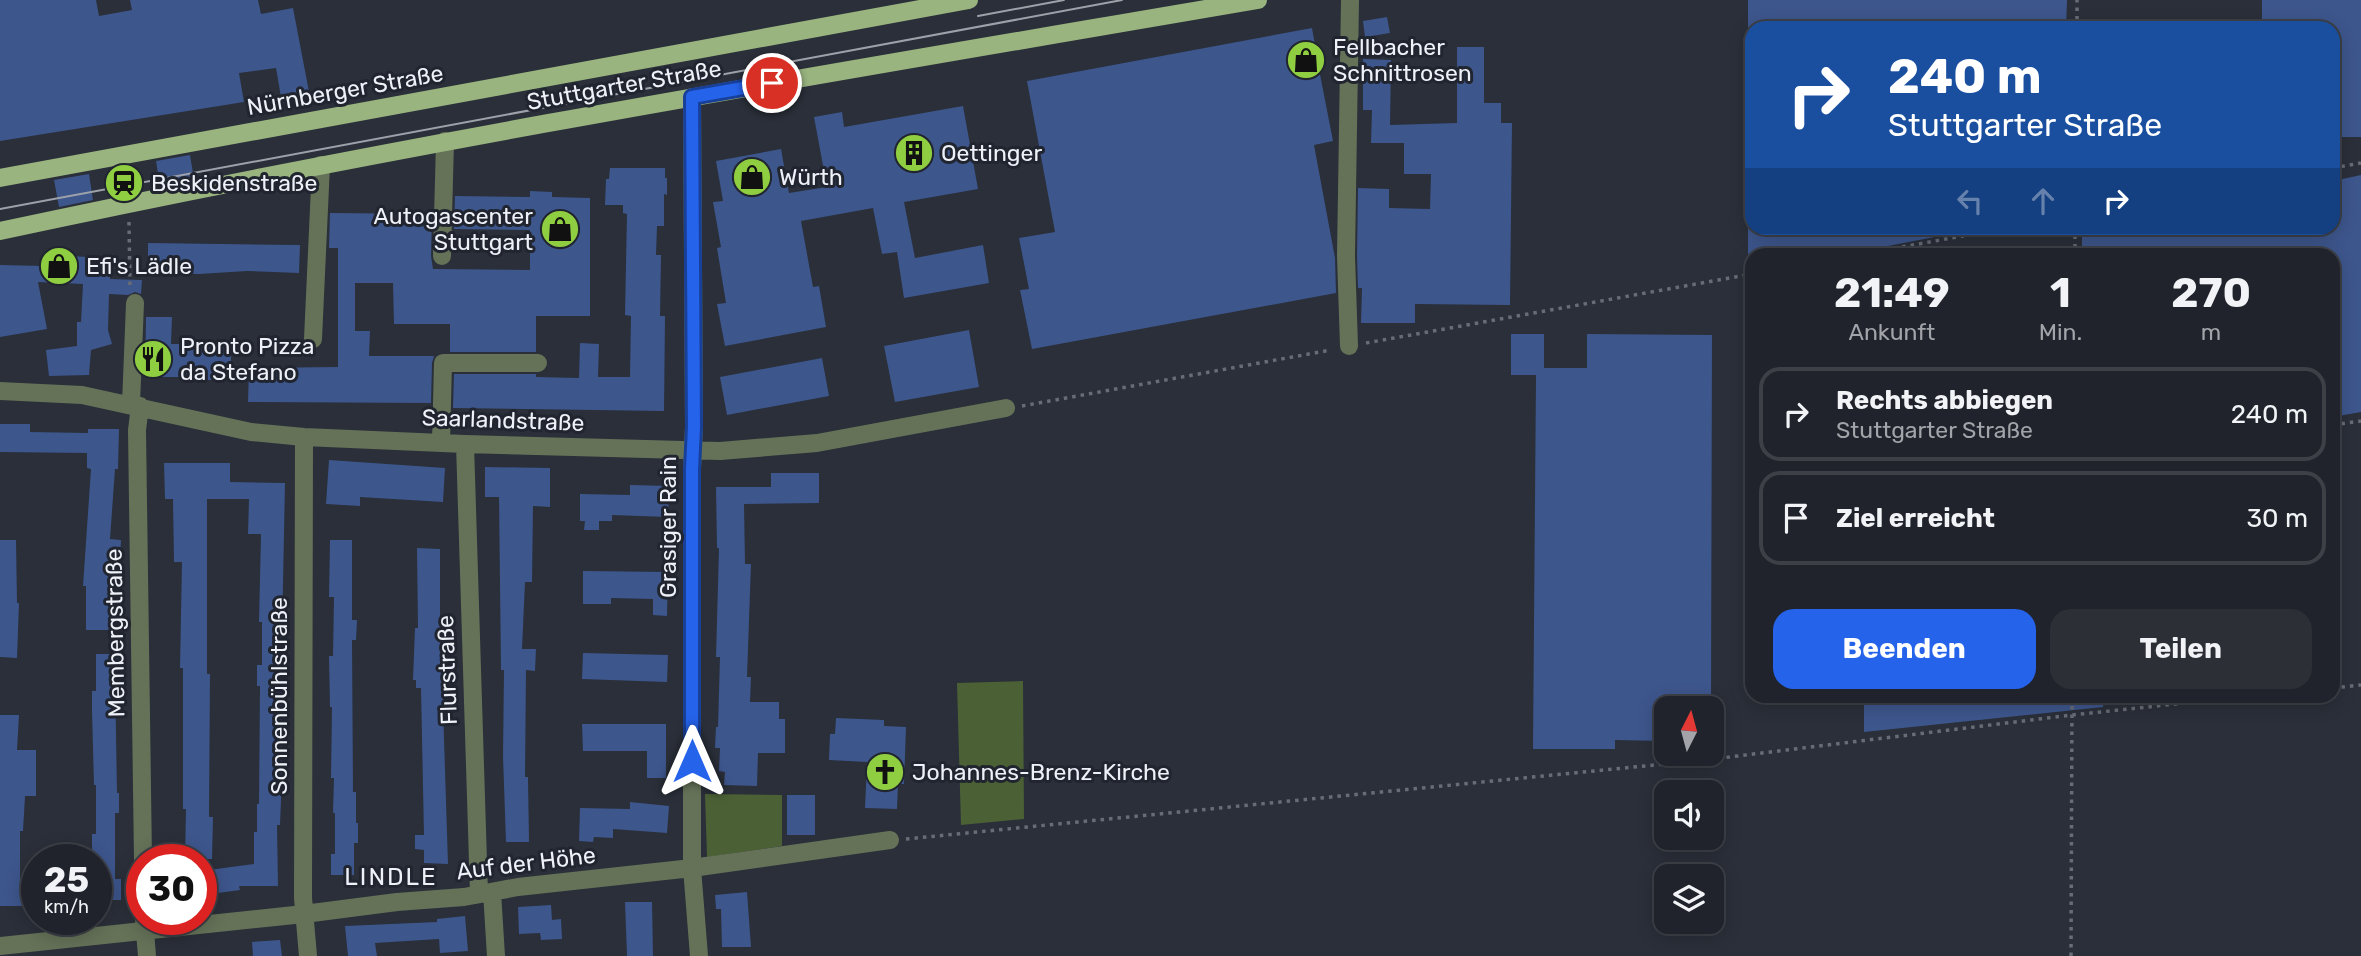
<!DOCTYPE html>
<html lang="de">
<meta charset="utf-8">
<style>
body{margin:0;font-family:Rubik,sans-serif;background:#2d2f37;color:#f1f3f6;height:100vh;display:flex;flex-direction:column;font-size:26px;white-space:nowrap}
*{box-sizing:border-box;margin:0}
p{font-size:23px;color:#a2a4a9}
.icon{flex:none;width:38px;height:38px;fill:none;stroke:currentColor;stroke-width:2;stroke-linecap:round;stroke-linejoin:round}
.map{position:relative;flex:1;overflow:hidden}
.sheet{position:absolute;left:1745px;top:248px;width:595px;height:455px;display:flex;flex-direction:column;background:#20232b;border-radius:21px;box-shadow:0 4px 18px #0003,0 0 0 2px #3d4047}
.sheet>*{flex:none}
.hud{position:absolute;left:1745px;top:21px;width:595px;height:214px;border-radius:21px;box-shadow:0 4px 18px #0003,0 0 0 2px #3d4047;background:#1a4fa0;color:#fff;overflow:hidden}
.needle{width:46px;rotate:6deg}
.controls{position:absolute;left:1654px;top:696px;display:grid;gap:14px}
.controls a{display:grid;place-items:center;width:70px;height:70px;border-radius:14px;background:#20232b;box-shadow:0 4px 18px #0003,0 0 0 2px #3d4047;font-size:35px}
.speed{position:absolute;left:21px;top:844px;display:flex;gap:14px;font-size:35px;font-weight:700;text-align:center}
.speed>*{display:grid;place-content:center;width:91px;height:91px;border-radius:50%;background:#20232b;box-shadow:0 4px 18px #0003,0 0 0 2px #3d4047;line-height:1}
.speed small{font-size:18px;font-weight:400}
.speed .limit{border:10px solid #d22;background:#fff;color:#111}
.pin{position:absolute;display:grid;place-items:center;width:60px;height:60px;color:#fff;margin:-30px;border:4px solid #fff;border-radius:50%;box-shadow:0 2px 7px #0007}
.me{position:absolute;width:77px;margin:-38px;rotate:0deg;stroke-linejoin:round;filter:drop-shadow(0 0 5px #0008)}
.turn{display:flex;align-items:center;gap:24px;height:147px;padding:0 28px;font-size:32px}
.turn .icon{width:91px;height:91px;stroke-width:2.5}
.turn b{display:block;font-size:49px;line-height:60px}
.lanes{display:flex;align-items:center;height:66px;padding:0 28px;background:#0003;justify-content:center;gap:35px;direction:ltr}
.lanes .off{opacity:.35}
.eta{display:flex;justify-content:space-evenly;align-items:center;height:119px;text-align:center}
.eta b{font-size:42px;font-weight:700;line-height:49px}
.cta{display:flex;gap:14px;margin-top:auto;padding:14px 28px}
.cta a{flex:1;height:80px;border-radius:21px;background:#2563eb;color:#fff;font-size:28px;font-weight:700;line-height:80px;text-align:center}
.cta a+a{background:#2d2f37;color:#f1f3f6}
ul{padding:0;list-style:none}
li{display:flex;align-items:center;gap:21px;height:94px;margin:0 14px 10px;padding:0 14px;border:4px solid #3d4047;border-radius:21px}
li div{flex:1}
li b{display:block;font-size:26px}
li em{font-style:normal}
.map>svg:first-child{display:block}
.green{fill:#4b6135}
.building{fill:#3d568c}
.lines{fill:none;stroke-linecap:round;stroke-linejoin:round}
.path{stroke:#686c75;stroke-width:3.5;stroke-dasharray:3.5 5;stroke-linecap:butt}
.minor{stroke:#657258;stroke-width:18}
.major{stroke:#99b47f;stroke-width:18}
.tram{stroke:#9da1a9;stroke-width:2}
.route-casing{stroke:#184099;stroke-width:18}
.route{stroke:#2563eb;stroke-width:12}
.labels{text-anchor:middle;dominant-baseline:central;stroke-width:6;stroke-linejoin:round;paint-order:stroke}
.poi-label{font-size:23px;fill:#eef1f8;stroke:#20252f;text-anchor:start}
.street-label{font-size:23px;fill:#eef1f8;stroke:#20252f}
.neighbourhood-label{font-size:24px;letter-spacing:2px;fill:#eef1f8;stroke:#20252f}
</style>
<div class="map">
<svg width="2361" height="956" viewBox="0 0 2361 956">
<rect width="100%" height="100%" fill="#2a2f39"/>
<!-- green -->
<path class="green" d="M 1023,681 L 1024,819 L 961,825 L 957,683 Z
M 705,794 L 782,795 L 782,846 L 707,857 Z"/>
<!-- building -->
<path class="building" d="M 0,0 L 96,0 L 99,16 L 132,10 L 130,0 L 258,0 L 261,14 L 293,8 L 310,97 L 282,103 L 276,68 L 239,73 L 244,102 L 0,141 Z
M 1748,0 L 2067,0 L 2066,28 L 1748,28 Z
M 2262,0 L 2361,0 L 2361,137 L 2333,137 L 2333,28 L 2262,28 Z
M 1387,17 L 1390,33 L 1365,37 L 1363,21 Z
M 1312,28 L 1315,45 L 1299,48 L 1300,58 L 1317,59 L 1333,141 L 1314,145 L 1335,258 L 1336,293 L 1032,349 L 1020,290 L 1029,289 L 1019,238 L 1055,232 L 1027,81 Z
M 1457,47 L 1484,47 L 1484,103 L 1501,103 L 1501,123 L 1512,123 L 1510,305 L 1415,304 L 1415,323 L 1361,323 L 1362,288 L 1358,288 L 1357,256 L 1358,188 L 1389,189 L 1389,208 L 1430,209 L 1431,174 L 1404,174 L 1404,143 L 1371,143 L 1372,110 L 1363,110 L 1363,59 L 1391,60 L 1390,125 L 1457,123 Z
M 963,106 L 978,189 L 904,202 L 915,258 L 983,245 L 989,283 L 904,298 L 897,252 L 882,254 L 873,208 L 801,221 L 813,287 L 819,286 L 826,327 L 725,346 L 717,304 L 726,303 L 717,248 L 721,247 L 713,202 L 723,201 L 716,161 L 781,149 L 789,193 L 827,187 L 814,117 L 842,112 L 844,127 Z
M 190,155 L 194,179 L 160,186 L 156,161 Z
M 610,168 L 665,168 L 665,178 L 667,178 L 667,195 L 664,194 L 664,226 L 657,226 L 656,255 L 661,255 L 660,316 L 665,316 L 664,411 L 453,408 L 454,374 L 536,374 L 536,377 L 579,378 L 580,343 L 599,344 L 598,377 L 630,377 L 631,316 L 625,315 L 627,214 L 623,213 L 623,205 L 605,205 L 606,179 L 609,179 Z
M 89,174 L 93,200 L 59,207 L 54,180 Z
M 2361,175 L 2361,412 L 2333,417 L 2333,256 L 2082,256 L 2082,228 L 2333,228 L 2333,181 Z
M 530,191 L 552,192 L 552,197 L 590,198 L 590,316 L 536,316 L 536,352 L 450,352 L 450,324 L 394,324 L 393,283 L 355,283 L 355,331 L 370,331 L 369,356 L 434,356 L 432,363 L 431,403 L 248,402 L 249,368 L 338,367 L 338,248 L 329,248 L 330,213 L 432,214 L 431,256 L 433,269 L 530,270 L 530,230 L 454,229 L 455,196 L 530,197 Z
M 1748,228 L 1945,228 L 1945,235 L 1836,256 L 1748,256 Z
M 148,243 L 300,245 L 299,273 L 247,271 L 199,274 L 148,273 Z
M 45,255 L 111,258 L 110,279 L 142,280 L 141,294 L 135,292 L 128,295 L 109,294 L 108,330 L 112,344 L 91,350 L 89,375 L 49,376 L 46,350 L 77,346 L 77,322 L 81,322 L 83,284 L 38,282 L 47,329 L 0,337 L 0,265 L 44,266 Z
M 146,317 L 172,317 L 171,344 L 231,344 L 231,380 L 189,380 L 189,377 L 145,377 Z
M 969,330 L 979,387 L 895,402 L 884,346 Z
M 1511,334 L 1544,334 L 1544,368 L 1587,368 L 1587,334 L 1712,335 L 1711,709 L 1666,709 L 1666,741 L 1615,740 L 1615,749 L 1533,749 L 1536,375 L 1511,375 Z
M 822,358 L 829,396 L 727,415 L 720,377 Z
M 0,424 L 30,424 L 30,432 L 88,433 L 88,429 L 119,429 L 118,469 L 115,469 L 110,539 L 121,540 L 118,588 L 109,588 L 109,630 L 86,630 L 86,586 L 83,586 L 91,469 L 87,468 L 87,453 L 0,452 Z
M 329,460 L 445,468 L 443,502 L 360,497 L 360,506 L 326,504 Z
M 164,463 L 230,463 L 230,482 L 285,483 L 282,634 L 285,634 L 285,655 L 280,654 L 283,751 L 280,825 L 277,825 L 278,886 L 239,886 L 240,890 L 203,895 L 201,885 L 201,871 L 254,864 L 254,832 L 257,832 L 257,804 L 259,804 L 260,686 L 257,686 L 257,665 L 262,665 L 262,622 L 259,622 L 261,534 L 248,534 L 249,499 L 207,499 L 207,674 L 210,674 L 209,817 L 213,817 L 212,859 L 185,859 L 186,809 L 183,809 L 183,668 L 180,668 L 182,562 L 174,562 L 173,499 L 165,499 Z
M 485,467 L 550,468 L 550,507 L 533,506 L 532,582 L 525,582 L 522,649 L 536,649 L 535,671 L 526,670 L 525,777 L 528,777 L 529,842 L 506,842 L 503,756 L 504,670 L 501,670 L 499,497 L 485,497 Z
M 771,473 L 819,473 L 819,503 L 744,504 L 745,564 L 751,564 L 747,677 L 751,677 L 750,702 L 779,702 L 779,719 L 785,719 L 785,753 L 758,753 L 757,786 L 724,785 L 725,772 L 719,771 L 720,748 L 715,748 L 716,727 L 718,727 L 720,657 L 716,657 L 719,548 L 717,548 L 716,487 L 771,487 Z
M 630,485 L 669,486 L 668,517 L 612,515 L 612,521 L 599,521 L 599,530 L 584,530 L 585,521 L 580,521 L 580,494 L 630,495 Z
M 0,540 L 16,540 L 17,603 L 19,603 L 17,658 L 0,657 Z
M 330,540 L 352,540 L 352,620 L 357,620 L 356,640 L 352,640 L 353,792 L 356,792 L 356,823 L 358,823 L 358,843 L 354,843 L 354,875 L 331,875 L 331,854 L 335,854 L 335,813 L 333,813 L 334,778 L 331,778 L 332,707 L 330,707 L 329,656 L 333,656 L 334,597 L 329,597 Z
M 417,548 L 440,549 L 440,629 L 443,629 L 442,668 L 444,668 L 443,707 L 448,864 L 424,863 L 424,850 L 415,849 L 415,835 L 424,835 L 421,688 L 416,688 L 416,680 L 413,680 L 415,628 L 418,628 Z
M 583,571 L 668,572 L 667,616 L 653,615 L 653,599 L 611,598 L 611,604 L 583,604 Z
M 583,653 L 668,655 L 667,682 L 582,679 Z
M 96,654 L 119,654 L 119,674 L 115,674 L 117,793 L 119,793 L 119,813 L 115,813 L 115,879 L 121,879 L 121,900 L 98,900 L 98,854 L 92,854 L 92,834 L 96,834 L 96,785 L 94,785 L 92,711 L 92,691 L 96,691 Z
M 1864,696 L 2103,696 L 2103,707 L 1864,732 Z
M 0,715 L 19,715 L 17,750 L 36,750 L 36,796 L 25,796 L 23,831 L 20,831 L 20,880 L 37,879 L 37,906 L 0,906 Z
M 836,718 L 884,720 L 884,726 L 906,727 L 904,784 L 898,784 L 897,809 L 865,808 L 867,762 L 829,760 L 830,734 L 835,734 Z
M 582,724 L 666,724 L 666,778 L 647,778 L 647,751 L 583,751 Z
M 787,795 L 815,795 L 815,835 L 787,835 Z
M 630,802 L 669,806 L 667,833 L 613,829 L 613,838 L 594,837 L 593,842 L 579,841 L 580,808 L 630,809 Z
M 747,892 L 751,947 L 722,947 L 721,909 L 716,909 L 715,895 Z
M 625,902 L 652,902 L 653,956 L 627,956 Z
M 551,905 L 552,920 L 561,919 L 562,939 L 541,940 L 540,933 L 519,934 L 518,907 Z
M 465,916 L 468,951 L 440,953 L 439,939 L 375,943 L 377,956 L 348,956 L 345,926 L 437,922 L 437,919 Z
M 280,940 L 282,956 L 253,956 L 252,942 Z"/>
<g class="lines">
<!-- path -->
<path class="path" d="M 2077,28 L 2077,0
M 2333,168 L 2361,163
M 129,222 L 130,288
M 1852,256 L 2007,228
M 2075,256 L 2075,228
M 1366,343 L 1752,274
M 1022,406 L 1331,350
M 2333,425 L 2361,421
M 2333,688 L 2361,685
M 906,839 L 1705,760 L 2072,715 L 2251,696
M 2071,956 L 2072,696"/>
<!-- minor -->
<path class="minor" d="M 692,97 L 694,427 L 692,469 L 692,868 L 699,956
M 442,256 L 445,141
M 313,339 L 321,165
M 1349,346 L 1346,256 L 1350,0
M 0,391 L 82,395 L 251,432 L 304,437 L 465,444 L 720,451 L 817,443 L 1006,408
M 131,404 L 135,303
M 140,406 L 137,430 L 143,859
M 304,437 L 303,898 L 308,956
M 441,443 L 443,363 L 538,363
M 465,444 L 479,894
M 492,892 L 496,956
M 144,919 L 147,956
M 0,946 L 304,914 L 397,902 L 464,897 L 518,887 L 692,868 L 890,840"/>
<!-- major -->
<path class="major" d="M 0,178 L 969,0
M 0,231 C 417,141 838,72 1258,0"/>
<!-- tram -->
<path class="tram" d="M 978,16 L 1064,0
M 0,209 L 1122,0"/>
</g>
<g class="lines">
<!-- route casing -->
<g class="route-casing">
<path id="route" d="M 692,761 L 692,469 L 694,427 L 692,97 L 772,83"/>
</g>
<!-- route -->
<use href="#route" class="route"/>
</g>
<!-- icons -->
<defs>
<g id="shop-disc" transform="scale(2.0125)"><circle r="9.5" fill="#8fcd41" stroke="#20252f"/><path d="M-5-2.5h2.3a2.7 3.5 0 0 1 5.4 0H5L5.5 6h-11ZM-1.5-2.5h3a1.5 2.3 0 0 0-3 0Z" fill="#111"/></g>
<g id="building-disc" transform="scale(2.0125)"><circle r="9.5" fill="#8fcd41" stroke="#20252f"/><path d="M-4-6H4V6H1V3H-1V6H-4ZM-2.5-4.3h1.7v1.8h-1.7ZM.8-4.3h1.7v1.8H.8ZM-2.5-1h1.7V.8h-1.7ZM.8-1h1.7V.8H.8Z" fill="#111"/></g>
<g id="station-disc" transform="scale(2.0125)"><circle r="9.5" fill="#8fcd41" stroke="#20252f"/><path d="M-3-6H3Q5-6 5-4V2Q5 4 3 4L4.5 6H3L1.5 4h-3L-3 6H-4.5L-3 4Q-5 4-5 2V-4Q-5-6-3-6ZM-3.5-4v3h7v-3ZM-3.5 1v1.5H-2V1ZM2 1v1.5H3.5V1Z" fill="#111"/></g>
<g id="restaurant-disc" transform="scale(2.0125)"><circle r="9.5" fill="#8fcd41" stroke="#20252f"/><path d="M-5-6h1v4h1v-4h1v4h1v-4h1v5L-1.5 .5V6h-2V.5L-5-1ZM5-6V6H3V1.5H1.5Q1.5-4 5-6Z" fill="#111"/></g>
<g id="church-disc" transform="scale(2.0125)"><circle r="9.5" fill="#8fcd41" stroke="#20252f"/><path d="M-1.2-6h2.4v3.5h3.3v2.4h-3.3V6h-2.4V-.1h-3.3v-2.4h3.3Z" fill="#111"/></g>
</defs>
<g fill-rule="evenodd">
<use href="#shop-disc" x="1306" y="60"/>
<use href="#building-disc" x="914" y="153"/>
<use href="#shop-disc" x="752" y="177"/>
<use href="#station-disc" x="124" y="183"/>
<use href="#shop-disc" x="560" y="229"/>
<use href="#shop-disc" x="59" y="266"/>
<use href="#restaurant-disc" x="153" y="359"/>
<use href="#church-disc" x="885" y="772"/>
</g>
<g class="labels">
<!-- poi labels -->
<g class="poi-label">
<text x="1333" y="47">Fellbacher<tspan x="1333" dy="26">Schnittrosen</tspan></text>
<text x="941" y="153">Oettinger</text>
<text x="779" y="177">Würth</text>
<text x="151" y="183">Beskidenstraße</text>
<text x="533" y="216" text-anchor="end">Autogascenter<tspan x="533" dy="26">Stuttgart</tspan></text>
<text x="86" y="266">Efi's Lädle</text>
<text x="180" y="346">Pronto Pizza<tspan x="180" dy="26">da Stefano</tspan></text>
<text x="912" y="772">Johannes-Brenz-Kirche</text>
</g>
<!-- street labels -->
<g class="street-label">
<text transform="translate(624 85) rotate(-10)">Stuttgarter Straße</text>
<text transform="translate(345 90) rotate(-10)">Nürnberger Straße</text>
<text transform="translate(503 420) rotate(2)">Saarlandstraße</text>
<text transform="translate(668 527) rotate(-90)">Grasiger Rain</text>
<text transform="translate(115 633) rotate(-91)">Membergstraße</text>
<text transform="translate(447 670) rotate(-92)">Flurstraße</text>
<text transform="translate(279 696) rotate(-90)">Sonnenbühlstraße</text>
<text transform="translate(526 863) rotate(-7)">Auf der Höhe</text>
</g>
<!-- neighbourhood labels -->
<g class="neighbourhood-label">
<text x="391" y="877">LINDLE</text>
</g>
</g>
</svg>
<div class="controls">
<a><svg class="needle" viewBox="-14 -14 28 28"><path d="M0-13l5 13h-10z" fill="#e53935"/><path d="M0 13l5-13h-10z" fill="#a2a4a9"/></svg></a>
<a><svg class="icon" aria-label="sound" viewBox="0 0 24 24"><path d="M4 9h4l5-4v14l-5-4H4zM17 9q2 3 0 6"/></svg></a>
<a><svg class="icon" aria-label="layers" viewBox="0 0 24 24"><path d="M12 4l9 5-9 5-9-5zM3 14l9 5 9-5"/></svg></a>
</div>
<div class="speed"><div>25<small>km/h</small></div><div class="limit">30</div></div>
<div class="pin" style="left:772px;top:83px;background:#d93025"><svg class="icon" aria-label="arrive" viewBox="0 0 24 24"><path d="M6 21V4h12l-3 4 3 4H6"/></svg></div>
<svg class="me" style="left:692px;top:761px" viewBox="-20 -20 40 40"><path d="M0-17L14 15 0 8-14 15z" fill="#2563eb" stroke="#fff" stroke-width="4"/></svg>
<div class="hud">
<div class="turn"><svg class="icon" aria-label="right" viewBox="0 0 24 24"><path d="M7 20v-9h11M14 6l5 5-5 5"/></svg><div><b>240 m</b>Stuttgarter Straße</div></div>
<div class="lanes"><svg class="icon off" aria-label="left" viewBox="0 0 24 24"><path d="M17 20v-9H6M10 6l-5 5 5 5"/></svg><svg class="icon off" aria-label="ahead" viewBox="0 0 24 24"><path d="M12 20V5M6 11l6-6 6 6"/></svg><svg class="icon" aria-label="right" viewBox="0 0 24 24"><path d="M7 20v-9h11M14 6l5 5-5 5"/></svg></div>
</div>
<section class="sheet">
<div class="eta">
<div><b>21:49</b><p>Ankunft</p></div>
<div><b>1</b><p>Min.</p></div>
<div><b>270</b><p>m</p></div>
</div>
<ul>
<li><svg class="icon" aria-label="right" viewBox="0 0 24 24"><path d="M7 20v-9h11M14 6l5 5-5 5"/></svg><div><b>Rechts abbiegen</b><p>Stuttgarter Straße</p></div><em>240 m</em></li>
<li><svg class="icon" aria-label="arrive" viewBox="0 0 24 24"><path d="M6 21V4h12l-3 4 3 4H6"/></svg><div><b>Ziel erreicht</b></div><em>30 m</em></li>
</ul>
<div class="cta"><a>Beenden</a><a>Teilen</a></div>
</section>
</div>
